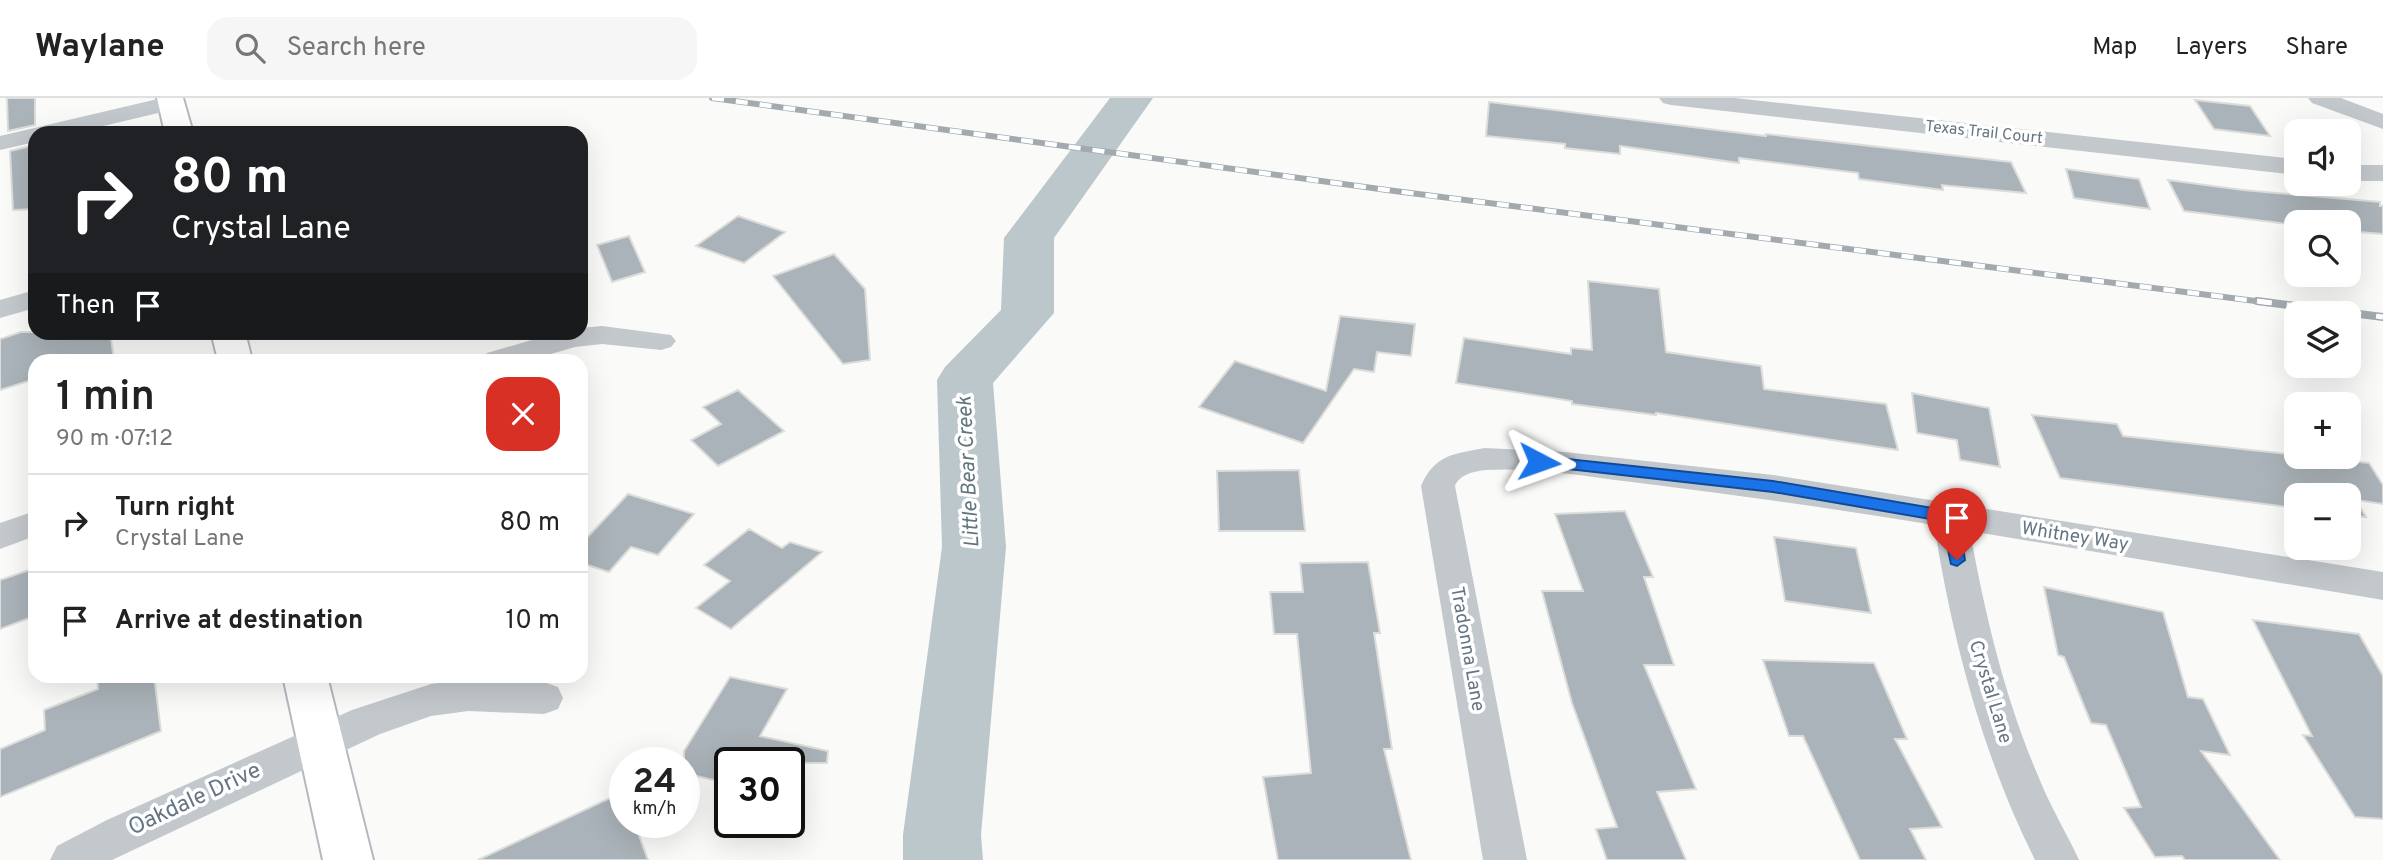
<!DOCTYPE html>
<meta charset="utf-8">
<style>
body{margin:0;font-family:Overpass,sans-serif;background:#f6f6f6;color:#222;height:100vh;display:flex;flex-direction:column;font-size:26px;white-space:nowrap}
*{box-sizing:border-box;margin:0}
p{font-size:23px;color:#767676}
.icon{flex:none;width:38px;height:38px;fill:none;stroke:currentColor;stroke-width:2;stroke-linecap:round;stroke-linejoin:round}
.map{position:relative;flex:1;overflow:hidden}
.sheet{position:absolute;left:28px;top:256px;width:560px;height:329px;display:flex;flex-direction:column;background:#fff;border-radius:21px;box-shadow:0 7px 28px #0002}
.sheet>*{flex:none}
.banner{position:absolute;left:28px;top:28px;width:560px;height:214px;border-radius:21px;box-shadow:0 7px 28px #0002;background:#202124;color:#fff;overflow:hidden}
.controls{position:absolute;left:2284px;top:21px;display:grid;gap:14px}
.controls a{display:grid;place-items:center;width:77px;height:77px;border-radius:14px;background:#fff;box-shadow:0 7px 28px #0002;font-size:35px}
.speed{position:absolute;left:609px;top:649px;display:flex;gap:14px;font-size:35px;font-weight:700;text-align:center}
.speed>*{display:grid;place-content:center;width:91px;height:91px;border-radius:50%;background:#fff;box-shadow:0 7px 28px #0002;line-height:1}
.speed small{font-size:18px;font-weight:400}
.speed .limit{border:4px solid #111;border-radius:10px;background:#fff;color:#111}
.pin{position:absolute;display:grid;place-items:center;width:60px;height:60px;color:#fff;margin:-72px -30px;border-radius:50% 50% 50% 0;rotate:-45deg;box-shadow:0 0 7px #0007}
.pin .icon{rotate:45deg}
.me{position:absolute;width:77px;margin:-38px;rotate:94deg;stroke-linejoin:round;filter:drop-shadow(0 0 5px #0008)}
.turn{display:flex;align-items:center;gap:24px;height:147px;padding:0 28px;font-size:32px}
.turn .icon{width:91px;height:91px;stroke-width:2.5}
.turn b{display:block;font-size:49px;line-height:60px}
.then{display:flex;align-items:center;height:66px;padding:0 28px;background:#0003;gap:14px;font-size:26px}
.round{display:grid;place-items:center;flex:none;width:74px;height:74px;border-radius:21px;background:#f6f6f6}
.headline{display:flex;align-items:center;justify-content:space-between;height:119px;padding:0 28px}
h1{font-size:42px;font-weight:600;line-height:52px}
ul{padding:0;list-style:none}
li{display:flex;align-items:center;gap:21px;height:98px;padding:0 28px;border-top:2px solid #e0e0e0}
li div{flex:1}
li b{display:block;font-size:26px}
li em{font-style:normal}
header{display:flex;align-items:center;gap:42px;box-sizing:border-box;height:98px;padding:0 35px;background:#fff;border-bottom:2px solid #e0e0e0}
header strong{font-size:33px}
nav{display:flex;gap:38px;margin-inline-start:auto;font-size:24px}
.search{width:490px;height:63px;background:#f6f6f6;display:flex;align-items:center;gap:18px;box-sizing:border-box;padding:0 24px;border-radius:21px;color:#767676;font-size:26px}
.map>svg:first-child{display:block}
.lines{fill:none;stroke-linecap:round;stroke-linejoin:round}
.river{fill:#bbc7cb;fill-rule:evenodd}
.building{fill:#aab3b9;stroke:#dcdcda;stroke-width:2}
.secondary-casing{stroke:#b3babf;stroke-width:4}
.street{fill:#c3c8cc;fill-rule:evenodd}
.secondary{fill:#fff;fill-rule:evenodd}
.rail-far1-casing{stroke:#a2aab0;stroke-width:6}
.rail-casing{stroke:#a2aab0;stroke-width:8}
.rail-far1{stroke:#fff;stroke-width:4.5;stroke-dasharray:12;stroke-linecap:butt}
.rail{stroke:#fff;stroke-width:5;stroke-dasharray:15;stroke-linecap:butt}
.route{fill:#1a73e8;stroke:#114b97;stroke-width:2}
.labels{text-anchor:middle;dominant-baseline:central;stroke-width:7;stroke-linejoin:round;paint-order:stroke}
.far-street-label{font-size:16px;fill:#657683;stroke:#fff}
.street-label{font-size:19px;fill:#657683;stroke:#fff}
.water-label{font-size:21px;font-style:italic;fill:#60757c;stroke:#fff}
.near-street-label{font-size:23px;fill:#657683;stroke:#fff}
</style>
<header>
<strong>Waylane</strong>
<div class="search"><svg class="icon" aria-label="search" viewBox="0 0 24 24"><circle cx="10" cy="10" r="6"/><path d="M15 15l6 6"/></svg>Search here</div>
<nav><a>Map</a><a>Layers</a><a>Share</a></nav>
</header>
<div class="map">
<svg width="2383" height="762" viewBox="0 0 2383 762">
<rect width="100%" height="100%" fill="#fafaf8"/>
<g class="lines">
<!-- river -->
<path class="river" d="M 1110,0 L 1153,0 L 1054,140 L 1054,215 L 993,285 L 1006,449 L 981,737 L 983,762 L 903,762 L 903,737 L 942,449 L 937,282 L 945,269 L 1001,212 L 1004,140 Z"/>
</g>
<!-- building -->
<path class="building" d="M 7,0 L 35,0 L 35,27 L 8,33 Z
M 2195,2 L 2250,8 L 2270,38 L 2214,31 Z
M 1489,4 L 1766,38 L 1766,36 L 2011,64 L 2026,95 L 1942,87 L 1943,92 L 1859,81 L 1858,75 L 1739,60 L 1739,65 L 1620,48 L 1620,56 L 1565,50 L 1565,46 L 1486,38 Z
M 35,47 L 35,111 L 13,112 L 10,53 Z
M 2066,71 L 2139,81 L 2150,111 L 2074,100 Z
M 2168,82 L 2243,92 L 2380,104 L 2380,108 L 2383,108 L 2383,136 L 2348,133 L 2348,124 L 2296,124 L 2296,127 L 2184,113 Z
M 738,118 L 785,134 L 744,165 L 696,148 Z
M 629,138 L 645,174 L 612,184 L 597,147 Z
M 834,156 L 865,191 L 870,262 L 843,266 L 773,178 Z
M 1588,183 L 1659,191 L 1666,254 L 1761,268 L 1764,291 L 1886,306 L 1898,352 L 1656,315 L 1656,317 L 1572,306 L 1572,303 L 1456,285 L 1464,240 L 1571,256 L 1571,250 L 1592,252 Z
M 1340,218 L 1415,226 L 1411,258 L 1377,254 L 1374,274 L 1354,271 L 1303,345 L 1199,309 L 1235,263 L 1326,293 Z
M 21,234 L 110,234 L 114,262 L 35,262 L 35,281 L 0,292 L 0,241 Z
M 738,292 L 784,333 L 718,368 L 691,342 L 721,326 L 703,309 Z
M 1912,295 L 1989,310 L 2000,369 L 1960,362 L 1957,342 L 1917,335 Z
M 2032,317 L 2117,326 L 2123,338 L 2369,365 L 2383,387 L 2383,406 L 2356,402 L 2366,419 L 2348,417 L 2348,397 L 2296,397 L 2296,410 L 2060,380 Z
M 1299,372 L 1305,433 L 1219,433 L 1217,373 Z
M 628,396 L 694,416 L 658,457 L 631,449 L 609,474 L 581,465 L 581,446 Z
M 1625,413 L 1653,479 L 1644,479 L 1674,567 L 1644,567 L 1696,691 L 1657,694 L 1686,762 L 1607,762 L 1596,731 L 1617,729 L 1572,605 L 1542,493 L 1583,493 L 1555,416 Z
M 749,431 L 782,450 L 790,444 L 822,454 L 731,531 L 696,510 L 730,483 L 704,467 Z
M 1774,439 L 1856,450 L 1871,515 L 1785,503 Z
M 1368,464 L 1380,535 L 1374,535 L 1392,651 L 1384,651 L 1411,762 L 1278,762 L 1263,679 L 1311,675 L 1297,536 L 1274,536 L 1270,494 L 1303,494 L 1300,465 Z
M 35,470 L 35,518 L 0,531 L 0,482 Z
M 2044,489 L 2163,514 L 2188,599 L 2203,601 L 2230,657 L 2201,653 L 2280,762 L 2185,762 L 2182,758 L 2155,759 L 2124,710 L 2141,709 L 2106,627 L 2091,625 L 2064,559 L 2058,557 Z
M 2253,522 L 2359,536 L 2383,578 L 2383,721 L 2355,719 L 2303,637 L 2312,638 Z
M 1763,562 L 1874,565 L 1907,641 L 1895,641 L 1942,729 L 1910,731 L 1926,762 L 1860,762 L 1803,638 L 1789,638 Z
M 97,578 L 154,578 L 161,633 L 0,699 L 0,651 L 45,632 L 44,612 L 98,591 Z
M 730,579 L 787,591 L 760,638 L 828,653 L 827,665 L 730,665 L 730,686 L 684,675 L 684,653 Z
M 625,693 L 625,724 L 634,724 L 648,762 L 478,762 Z"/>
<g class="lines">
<!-- secondary casing -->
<g class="secondary-casing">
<path id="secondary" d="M 157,0 L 183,0 L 193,35 L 165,35 Z
M 211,234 L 245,234 L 252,262 L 218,262 Z
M 283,578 L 327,578 L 373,762 L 323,762 Z"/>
</g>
<!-- street -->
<path class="street" d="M 162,0 L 179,0 L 183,5 L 179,10 L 74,35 L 35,35 L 35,44 L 0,52 L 0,38 Z
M 1659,0 L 1735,0 L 2296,61 L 2296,77 L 1671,7 L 1663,5 Z
M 2308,0 L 2341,0 L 2383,16 L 2383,31 L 2312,5 Z
M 2348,67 L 2383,67 L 2383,83 L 2348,83 Z
M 35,192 L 35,210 L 0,220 L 0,202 Z
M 602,228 L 671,237 L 676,243 L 671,249 L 661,252 L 602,246 L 575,249 L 530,262 L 483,262 L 487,255 L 559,234 L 581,234 L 581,230 Z
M 1485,350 L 1565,354 L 1773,377 L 2383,474 L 2383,502 L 1970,433 C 1985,517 2005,601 2039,680 C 2050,708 2066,734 2079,762 L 2035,762 C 1982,656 1953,544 1934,427 C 1836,411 1738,397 1640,385 C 1590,379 1536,369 1486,372 C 1474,373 1459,377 1455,388 L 1527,762 L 1483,762 L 1421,388 C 1435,356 1454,356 1485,350 Z
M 35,413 L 35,438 L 0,451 L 0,425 Z
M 468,581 L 544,584 L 558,589 L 563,600 L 558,611 L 544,616 L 468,613 L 431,618 L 380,636 L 112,762 L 50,762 L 57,748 L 107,722 L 352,612 L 431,586 Z"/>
<!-- secondary -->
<use href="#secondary" class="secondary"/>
<!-- rail-far1 casing -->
<g class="rail-far1-casing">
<path id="rail-far1" d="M 712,0 L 1387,92 L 2271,205"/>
</g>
<!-- rail casing -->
<g class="rail-casing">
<path id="rail" d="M 2257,203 L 2383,219"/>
</g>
<!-- rail-far1 -->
<use href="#rail-far1" class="rail-far1"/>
<!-- rail -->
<use href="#rail" class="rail"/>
</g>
<!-- route -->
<path class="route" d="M 1539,358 L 1773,383 L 1950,413 L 1958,419 L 1965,462 L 1957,468 L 1951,466 L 1942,423 L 1773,394 L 1533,367 L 1531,364 Z"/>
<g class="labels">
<!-- far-street labels -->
<g class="far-street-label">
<text transform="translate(1984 35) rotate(6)">Texas Trail Court</text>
</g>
<!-- street labels -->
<g class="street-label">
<text transform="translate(2075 439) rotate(9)">Whitney Way</text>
<text transform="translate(1467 551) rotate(80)">Tradonna Lane</text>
<text transform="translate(1990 594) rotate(73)">Crystal Lane</text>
</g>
<!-- water labels -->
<g class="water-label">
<text transform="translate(969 374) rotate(-93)">Little Bear Creek</text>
</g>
<!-- near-street labels -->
<g class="near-street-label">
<text transform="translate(195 702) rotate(-25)">Oakdale Drive</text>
</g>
</g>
</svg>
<div class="controls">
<a><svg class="icon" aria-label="sound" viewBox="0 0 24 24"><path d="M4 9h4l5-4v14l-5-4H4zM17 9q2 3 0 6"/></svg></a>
<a><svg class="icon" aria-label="search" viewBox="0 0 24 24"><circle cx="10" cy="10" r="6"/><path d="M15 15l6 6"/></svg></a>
<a><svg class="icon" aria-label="layers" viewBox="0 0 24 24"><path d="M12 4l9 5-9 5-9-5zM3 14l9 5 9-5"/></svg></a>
<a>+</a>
<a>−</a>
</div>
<div class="speed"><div>24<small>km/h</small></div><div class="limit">30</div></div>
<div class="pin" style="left:1957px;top:462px;background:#d93025"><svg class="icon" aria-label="arrive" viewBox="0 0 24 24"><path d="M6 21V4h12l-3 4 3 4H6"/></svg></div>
<svg class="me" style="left:1539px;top:364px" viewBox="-20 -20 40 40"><path d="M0-17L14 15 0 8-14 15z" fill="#1a73e8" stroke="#fff" stroke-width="4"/></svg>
<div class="banner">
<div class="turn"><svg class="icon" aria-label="right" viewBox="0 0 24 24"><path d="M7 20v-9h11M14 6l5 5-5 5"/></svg><div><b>80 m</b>Crystal Lane</div></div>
<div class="then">Then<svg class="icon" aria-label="arrive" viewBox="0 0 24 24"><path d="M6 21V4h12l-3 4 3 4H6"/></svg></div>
</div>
<section class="sheet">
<div class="headline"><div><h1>1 min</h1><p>90 m · 07:12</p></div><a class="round" style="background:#d93025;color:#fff"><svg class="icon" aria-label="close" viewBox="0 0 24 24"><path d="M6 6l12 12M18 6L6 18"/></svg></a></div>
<ul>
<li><svg class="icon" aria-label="right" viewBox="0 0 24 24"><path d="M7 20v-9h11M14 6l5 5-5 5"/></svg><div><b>Turn right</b><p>Crystal Lane</p></div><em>80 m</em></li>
<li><svg class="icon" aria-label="arrive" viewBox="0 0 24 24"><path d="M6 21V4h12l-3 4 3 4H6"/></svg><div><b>Arrive at destination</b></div><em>10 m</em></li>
</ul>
</section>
</div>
